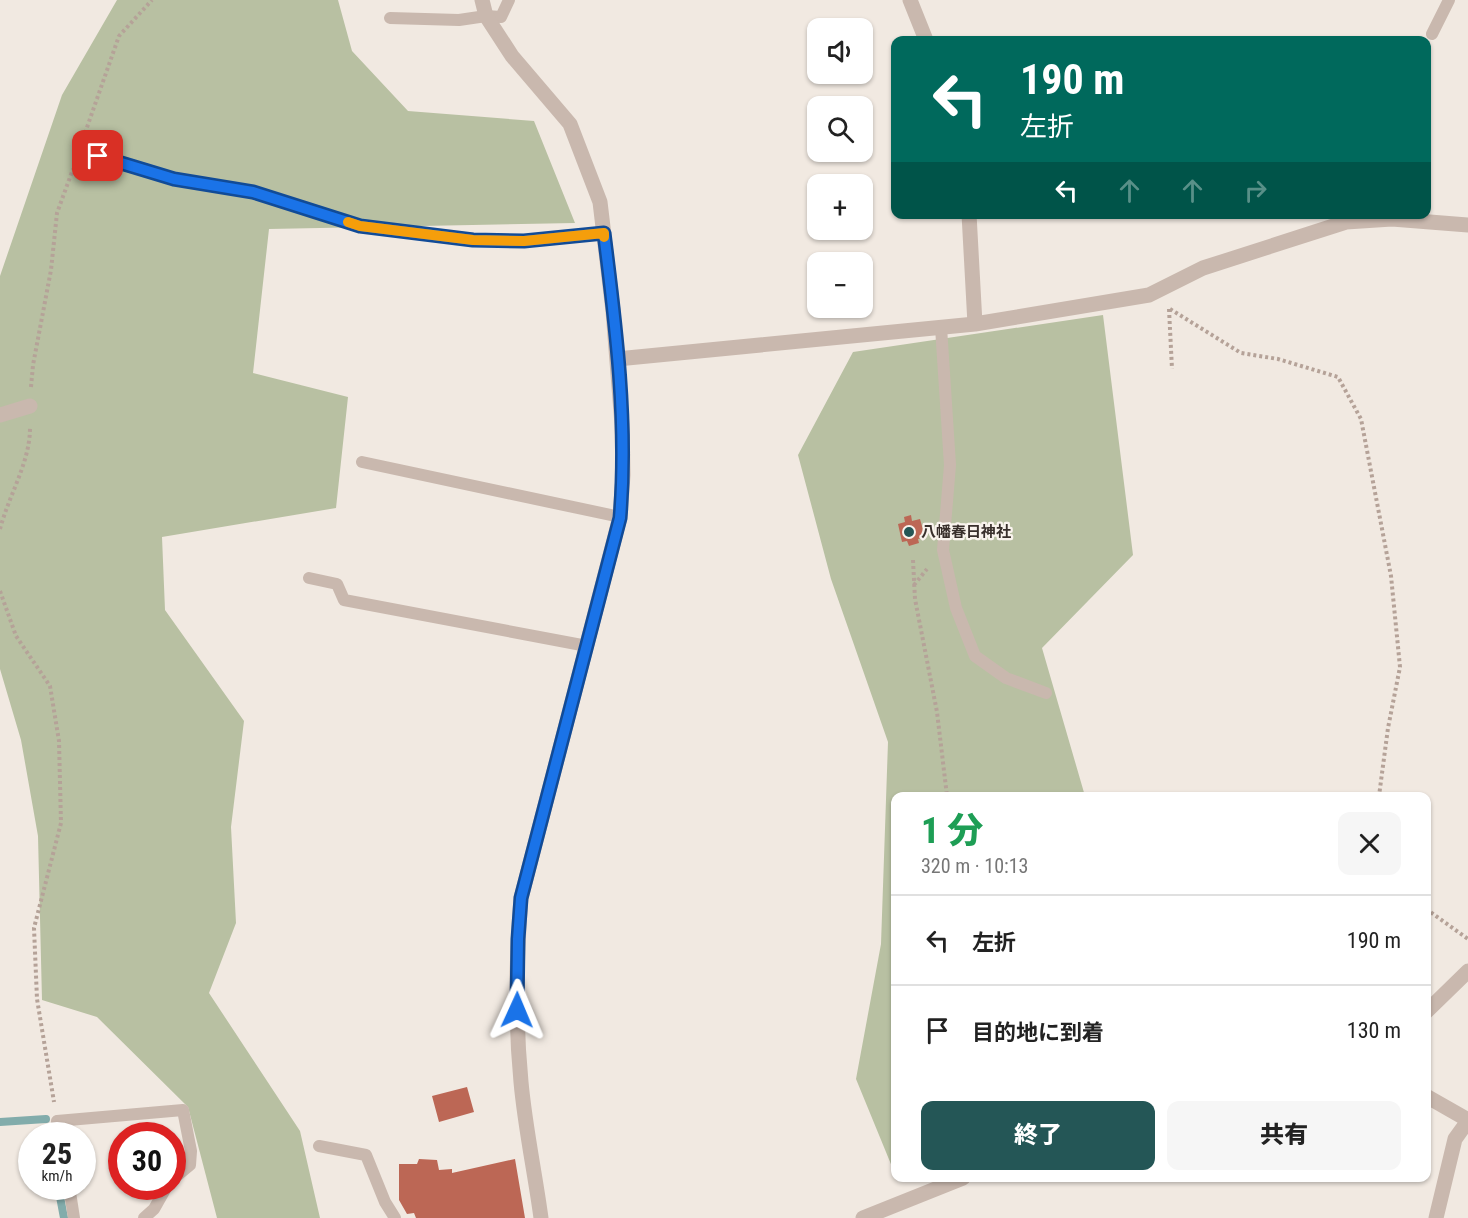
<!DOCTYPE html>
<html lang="ja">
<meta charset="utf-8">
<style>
body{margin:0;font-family:"Roboto Condensed","Noto Sans JP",sans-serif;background:#f6f6f6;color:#222;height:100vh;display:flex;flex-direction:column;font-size:22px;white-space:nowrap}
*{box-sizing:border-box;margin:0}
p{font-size:20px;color:#767676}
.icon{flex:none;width:33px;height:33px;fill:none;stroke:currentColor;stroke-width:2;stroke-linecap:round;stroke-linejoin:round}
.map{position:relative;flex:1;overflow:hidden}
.side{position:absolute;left:891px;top:792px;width:540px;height:390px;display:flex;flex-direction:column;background:#fff;border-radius:12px;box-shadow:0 2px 4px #0004}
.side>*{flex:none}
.top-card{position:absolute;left:891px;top:36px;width:540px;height:183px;border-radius:12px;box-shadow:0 2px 4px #0004;background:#00695c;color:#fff;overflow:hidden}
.controls{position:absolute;left:807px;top:18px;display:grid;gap:12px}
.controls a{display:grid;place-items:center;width:66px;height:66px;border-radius:12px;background:#fff;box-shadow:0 2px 4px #0004;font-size:30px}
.speed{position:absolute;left:18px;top:1122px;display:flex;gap:12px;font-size:30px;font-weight:700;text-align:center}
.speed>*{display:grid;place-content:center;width:78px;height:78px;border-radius:50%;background:#fff;box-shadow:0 2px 4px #0004;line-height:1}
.speed small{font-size:15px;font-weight:400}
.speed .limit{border:9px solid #d22;background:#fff;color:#111}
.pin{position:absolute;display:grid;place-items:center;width:51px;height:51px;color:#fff;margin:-26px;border-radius:12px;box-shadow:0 3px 9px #0006}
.me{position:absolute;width:66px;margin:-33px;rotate:1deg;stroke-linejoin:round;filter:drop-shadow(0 0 4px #0008)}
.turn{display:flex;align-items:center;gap:21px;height:126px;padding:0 30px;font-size:27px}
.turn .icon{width:78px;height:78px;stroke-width:2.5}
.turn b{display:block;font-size:42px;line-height:51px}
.lanes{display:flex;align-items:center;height:57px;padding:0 30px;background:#0003;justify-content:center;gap:30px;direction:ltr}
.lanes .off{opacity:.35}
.round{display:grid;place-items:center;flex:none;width:63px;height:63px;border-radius:12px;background:#f6f6f6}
.headline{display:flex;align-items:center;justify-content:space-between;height:102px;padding:0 30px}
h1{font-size:36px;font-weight:800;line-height:45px;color:#1e9e55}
.primary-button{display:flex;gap:12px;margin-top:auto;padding:12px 30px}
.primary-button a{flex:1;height:69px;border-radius:12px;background:#245656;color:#fff;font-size:24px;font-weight:800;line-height:69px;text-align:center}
.primary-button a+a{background:#f6f6f6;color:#222}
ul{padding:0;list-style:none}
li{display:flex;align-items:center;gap:18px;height:90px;padding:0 30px;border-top:2px solid #e0e0e0}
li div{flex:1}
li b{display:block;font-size:22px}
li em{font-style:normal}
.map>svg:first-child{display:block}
.green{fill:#b8c0a2}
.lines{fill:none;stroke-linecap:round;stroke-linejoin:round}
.stream{stroke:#82acab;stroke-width:8}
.building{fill:#bc6755}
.path{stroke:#b5a298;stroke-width:4;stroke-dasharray:3 3;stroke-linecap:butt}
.service{stroke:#c9b8ae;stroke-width:12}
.minor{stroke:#c9b8ae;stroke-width:15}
.tertiary{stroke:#c9b8ae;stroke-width:15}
.route-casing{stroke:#114b97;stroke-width:15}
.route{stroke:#1a73e8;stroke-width:10}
.slow{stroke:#f59e0b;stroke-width:10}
.poi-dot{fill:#245656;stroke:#f9f3ed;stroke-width:2}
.labels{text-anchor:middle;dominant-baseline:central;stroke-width:4.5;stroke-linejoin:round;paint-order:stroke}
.poi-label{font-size:15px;font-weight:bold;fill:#382f2b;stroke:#f9f3ed;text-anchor:start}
</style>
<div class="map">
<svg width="1468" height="1218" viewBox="0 0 1468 1218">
<rect width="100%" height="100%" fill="#f1e9e1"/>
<!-- green -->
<path class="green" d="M 117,0 L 338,0 L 352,51 L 408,111 L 534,121 L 575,223 L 269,229 L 253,373 L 348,397 L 336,508 L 162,537 L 165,610 L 244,721 L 231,827 L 236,923 L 209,993 L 300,1131 L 320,1218 L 217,1218 L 188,1107 L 97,1017 L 42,1000 L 38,836 L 21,740 L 0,669 L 0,276 L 62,95 Z
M 1103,315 L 1133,555 L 1042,648 L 1085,796 L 896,796 L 895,1174 L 856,1079 L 881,944 L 888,742 L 831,579 L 798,455 L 853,352 Z"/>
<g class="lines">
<!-- stream -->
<path class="stream" d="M 0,1122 L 46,1119
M 58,1186 L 64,1218"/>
</g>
<!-- building -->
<path class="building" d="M 911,515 L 912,521 L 920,519 L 925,537 L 918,539 L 919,543 L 909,546 L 907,541 L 902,542 L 898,524 L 905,522 L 904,517 Z
M 467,1087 L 474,1112 L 439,1122 L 432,1096 Z
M 419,1159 L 437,1160 L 439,1170 L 452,1169 L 452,1173 L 515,1159 L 525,1218 L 416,1218 L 414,1213 L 407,1214 L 399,1200 L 399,1164 L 417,1164 Z"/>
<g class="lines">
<!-- path -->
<path class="path" d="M 85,133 L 119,36 L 152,0
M 1169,309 L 1172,369
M 1170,309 L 1241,353 L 1278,359 L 1338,377 L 1361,419 L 1391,576 L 1400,667 L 1388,728 L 1379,796
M 31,387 L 33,365 L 51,270 L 57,213 L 73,169
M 0,529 C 9,495 30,462 30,428
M 913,560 L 915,599 L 937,712 L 947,796
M 914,585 L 927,569
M 0,591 L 16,636 L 50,686 L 59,741 L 61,823 L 34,928 L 37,999 L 54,1102
M 1426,909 L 1468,939"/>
<!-- service -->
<path class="service" d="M 390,18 L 459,20 L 486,16 L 501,17 L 509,0
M 1432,34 L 1449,0
M 79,151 L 174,179 L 253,192 L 360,226 L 473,239 L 524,241 L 604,233
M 941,327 L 950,465 L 943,550 L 956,608 L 975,656 L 1006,678 L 1046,693
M 362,462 L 620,517
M 309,578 L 337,584 L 344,600 L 587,646
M 60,1136 L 57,1121 L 183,1110 L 191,1151 L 190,1165 L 172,1180
M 319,1146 L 366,1155 L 385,1202 L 395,1218
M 69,1186 L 74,1218
M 144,1218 L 154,1209 L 167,1186"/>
<!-- minor -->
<path class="minor" d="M 482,0 L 486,16 L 512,56 L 570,124 L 600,202 L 613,311 L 622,425 L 623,475 L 620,517 L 521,898 C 516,959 515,1020 521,1082 C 525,1127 535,1173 541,1218
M 910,0 L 926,40
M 969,214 L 975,324
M 617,359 L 975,324 L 1149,295 L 1203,268 L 1346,222 L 1392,219 L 1468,225
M 0,415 L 30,406
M 1426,1096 L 1468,1120
M 1436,1218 L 1455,1139 L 1468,1121"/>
<!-- tertiary -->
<path class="tertiary" d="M 1426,1012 L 1468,971
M 863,1218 L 963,1178"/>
</g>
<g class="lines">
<!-- route casing -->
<g class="route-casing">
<path id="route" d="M 98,156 L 174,179 L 253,192 L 360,226 L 473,240 L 524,241 L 604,233 C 616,327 628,423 620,518 L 521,898 L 518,939 L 517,1010"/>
</g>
<!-- route -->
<use href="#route" class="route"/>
<!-- slow -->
<path class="slow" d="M 348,222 L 360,226 L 473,240 L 524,241 L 604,233 L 604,237"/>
</g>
<!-- markers -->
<circle class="poi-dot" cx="909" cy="532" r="6"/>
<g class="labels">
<!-- poi labels -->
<g class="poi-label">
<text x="921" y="532">八幡春日神社</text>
</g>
</g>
</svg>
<div class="controls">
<a><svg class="icon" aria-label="sound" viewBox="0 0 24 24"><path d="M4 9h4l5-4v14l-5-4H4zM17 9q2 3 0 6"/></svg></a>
<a><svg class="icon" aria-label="search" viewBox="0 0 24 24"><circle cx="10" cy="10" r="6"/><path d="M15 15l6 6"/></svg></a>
<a>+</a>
<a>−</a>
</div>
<div class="speed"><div>25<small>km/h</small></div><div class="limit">30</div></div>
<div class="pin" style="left:98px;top:156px;background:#d93025"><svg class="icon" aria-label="arrive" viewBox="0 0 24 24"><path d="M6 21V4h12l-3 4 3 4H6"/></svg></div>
<svg class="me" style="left:517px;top:1010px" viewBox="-20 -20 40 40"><path d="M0-17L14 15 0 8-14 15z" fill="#1a73e8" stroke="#fff" stroke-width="4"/></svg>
<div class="top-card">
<div class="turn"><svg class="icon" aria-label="left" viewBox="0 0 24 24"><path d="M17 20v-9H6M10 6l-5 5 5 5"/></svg><div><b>190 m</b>左折</div></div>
<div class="lanes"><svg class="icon" aria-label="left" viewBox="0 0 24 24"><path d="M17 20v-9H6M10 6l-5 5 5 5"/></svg><svg class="icon off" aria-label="ahead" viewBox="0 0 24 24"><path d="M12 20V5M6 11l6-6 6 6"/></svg><svg class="icon off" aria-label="ahead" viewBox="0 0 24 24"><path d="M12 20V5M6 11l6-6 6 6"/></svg><svg class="icon off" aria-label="right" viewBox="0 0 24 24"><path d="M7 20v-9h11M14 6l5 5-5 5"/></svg></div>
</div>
<section class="side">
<div class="headline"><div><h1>1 分</h1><p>320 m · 10:13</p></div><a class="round"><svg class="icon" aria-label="close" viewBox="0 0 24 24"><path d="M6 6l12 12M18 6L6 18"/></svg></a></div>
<ul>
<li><svg class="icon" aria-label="left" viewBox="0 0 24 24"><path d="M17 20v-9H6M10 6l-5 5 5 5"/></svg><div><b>左折</b></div><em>190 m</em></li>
<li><svg class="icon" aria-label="arrive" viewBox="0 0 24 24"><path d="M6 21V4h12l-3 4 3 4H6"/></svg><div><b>目的地に到着</b></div><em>130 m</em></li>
</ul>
<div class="primary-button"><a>終了</a><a>共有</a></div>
</section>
</div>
